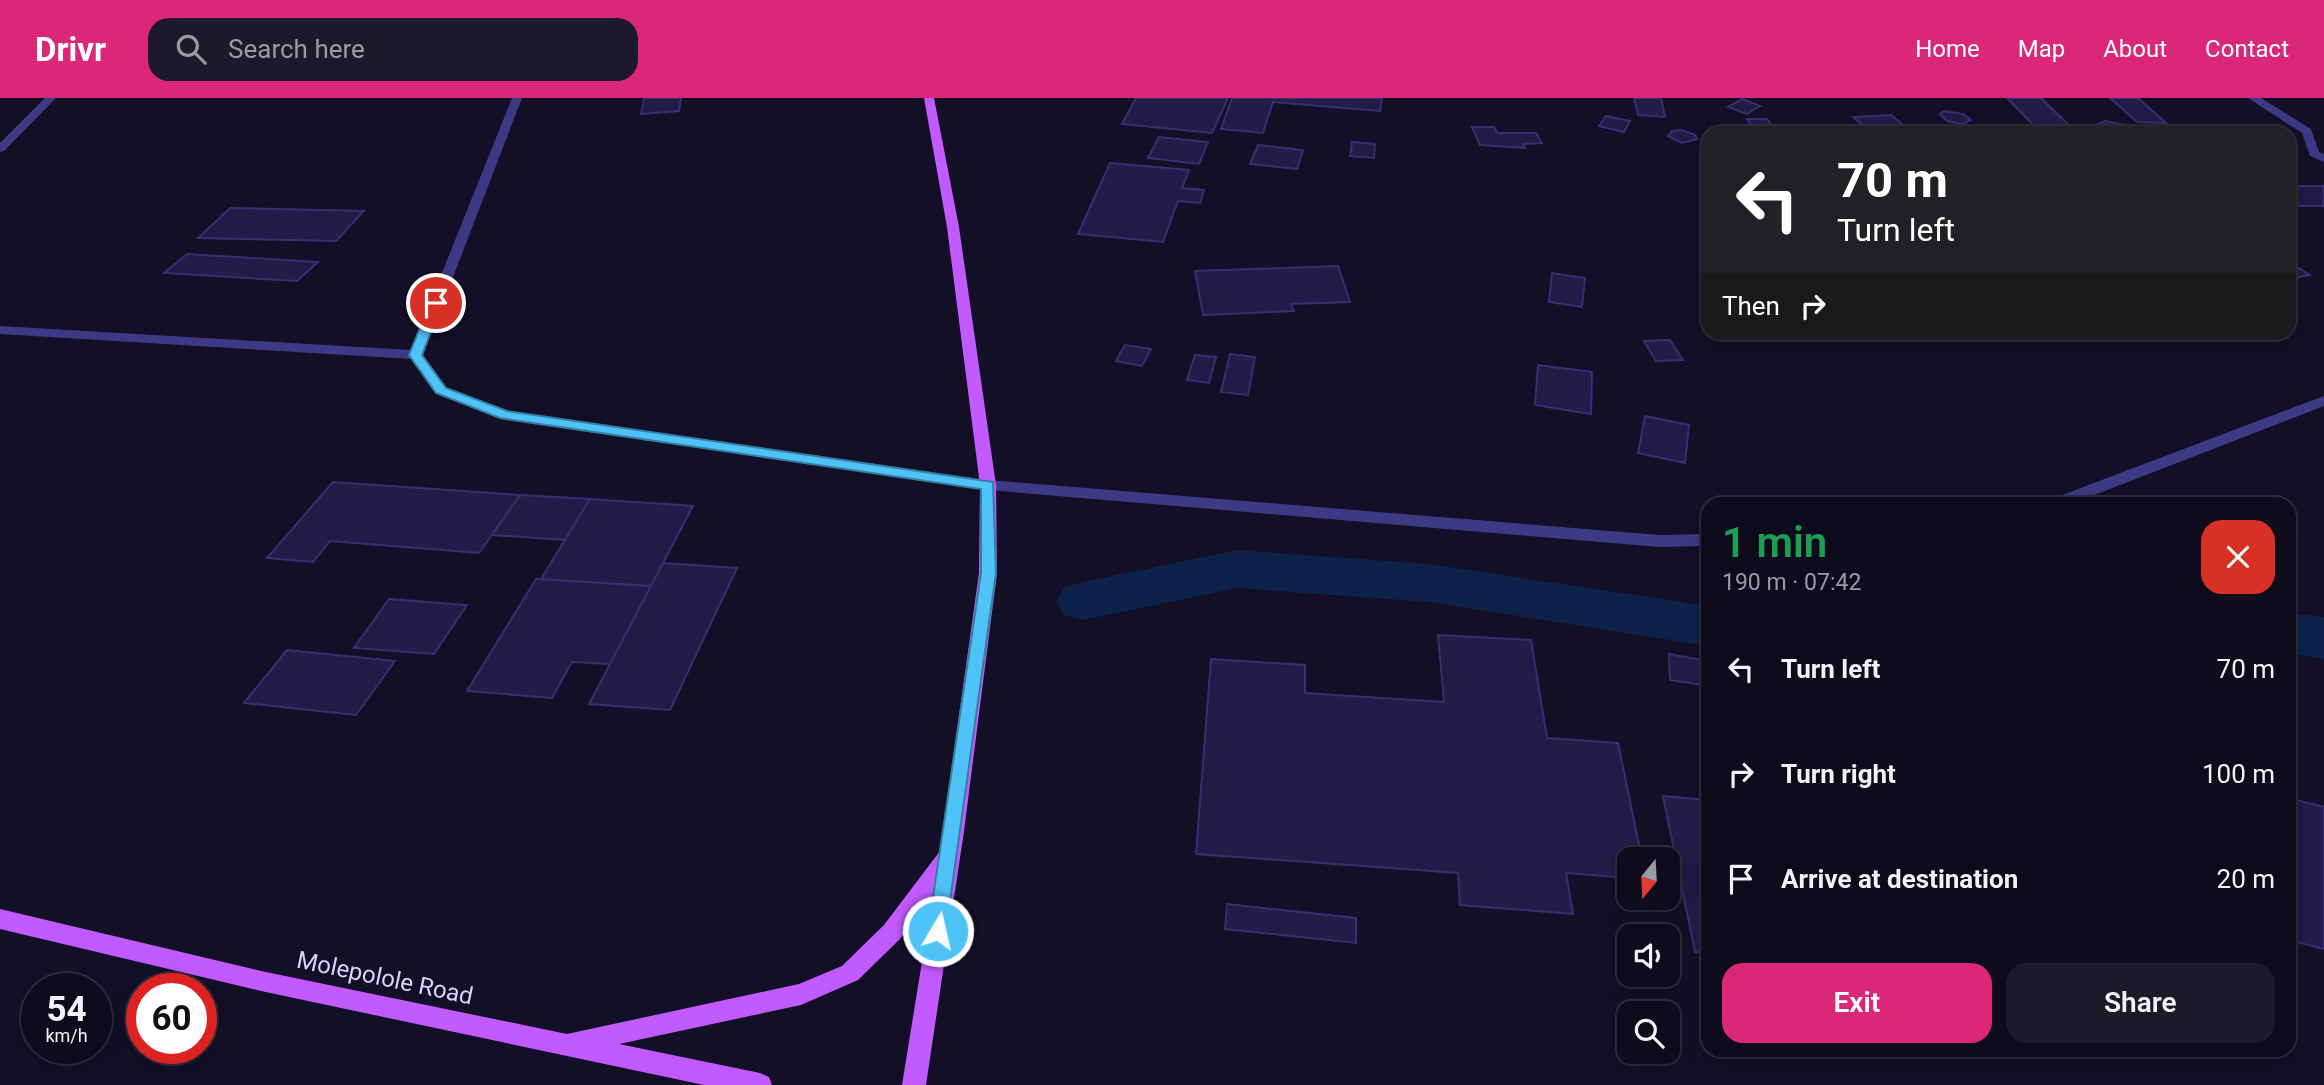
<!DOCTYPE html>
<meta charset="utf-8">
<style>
body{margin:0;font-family:Roboto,sans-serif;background:#1c1929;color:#f1f3f6;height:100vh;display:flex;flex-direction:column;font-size:26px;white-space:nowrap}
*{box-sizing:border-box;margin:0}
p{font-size:23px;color:#9b9ba3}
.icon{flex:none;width:38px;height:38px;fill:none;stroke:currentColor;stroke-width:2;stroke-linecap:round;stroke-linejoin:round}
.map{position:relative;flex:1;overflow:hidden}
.drawer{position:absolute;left:1701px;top:399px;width:595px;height:560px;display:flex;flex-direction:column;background:#0e0b1c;border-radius:21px;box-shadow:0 4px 18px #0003,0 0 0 2px #2e2b3b}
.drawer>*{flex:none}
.guide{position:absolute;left:1701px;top:28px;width:595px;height:214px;border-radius:21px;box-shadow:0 4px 18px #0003,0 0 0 2px #2e2b3b;background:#202124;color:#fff;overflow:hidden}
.needle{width:46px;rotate:198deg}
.tools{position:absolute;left:1617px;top:749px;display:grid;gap:14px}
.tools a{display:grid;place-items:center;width:63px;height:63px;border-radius:14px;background:#0e0b1c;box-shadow:0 4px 18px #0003,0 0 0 2px #2e2b3b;font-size:35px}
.speed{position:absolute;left:21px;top:875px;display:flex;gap:14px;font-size:35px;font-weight:700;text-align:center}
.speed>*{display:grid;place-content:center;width:91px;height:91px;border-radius:50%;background:#0e0b1c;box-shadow:0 4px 18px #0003,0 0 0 2px #2e2b3b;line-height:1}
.speed small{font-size:18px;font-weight:400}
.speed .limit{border:10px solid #d22;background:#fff;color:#111}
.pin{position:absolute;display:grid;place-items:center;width:60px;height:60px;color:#fff;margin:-30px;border:4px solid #fff;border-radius:50%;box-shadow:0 2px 7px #0007}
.me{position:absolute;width:77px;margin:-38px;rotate:9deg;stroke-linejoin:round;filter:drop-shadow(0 0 5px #0008)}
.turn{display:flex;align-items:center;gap:24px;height:147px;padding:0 21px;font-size:32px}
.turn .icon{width:91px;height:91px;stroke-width:2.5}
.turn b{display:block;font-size:49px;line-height:60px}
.then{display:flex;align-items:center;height:66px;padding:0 21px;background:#0003;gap:14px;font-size:26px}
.round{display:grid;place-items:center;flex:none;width:74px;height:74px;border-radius:21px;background:#1c1929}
.head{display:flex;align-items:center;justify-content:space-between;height:119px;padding:0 21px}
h1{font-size:42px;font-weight:600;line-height:52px;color:#1e9e55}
.action{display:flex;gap:14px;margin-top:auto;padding:14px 21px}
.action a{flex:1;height:80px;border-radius:21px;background:#db2777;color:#fff;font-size:28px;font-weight:600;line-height:80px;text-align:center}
.action a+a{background:#1c1929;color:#f1f3f6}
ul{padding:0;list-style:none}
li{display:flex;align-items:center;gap:21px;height:105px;padding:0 21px}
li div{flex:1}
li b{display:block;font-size:26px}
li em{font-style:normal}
header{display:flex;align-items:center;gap:42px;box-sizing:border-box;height:98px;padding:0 35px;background:#db2777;color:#fff}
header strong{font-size:33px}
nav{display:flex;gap:38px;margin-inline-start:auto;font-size:24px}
.search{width:490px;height:63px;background:#1c1929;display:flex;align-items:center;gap:18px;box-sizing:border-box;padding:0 24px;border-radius:21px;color:#9b9ba3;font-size:26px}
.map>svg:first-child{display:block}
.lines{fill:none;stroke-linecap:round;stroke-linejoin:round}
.canal{fill:#0c2248;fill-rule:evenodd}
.building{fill:#241b47;stroke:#3b2d73;stroke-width:2}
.minor{fill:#3d3a85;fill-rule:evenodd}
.major{fill:#c25bff;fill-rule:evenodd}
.route{fill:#4fc3f7;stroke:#337fa1;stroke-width:2}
.labels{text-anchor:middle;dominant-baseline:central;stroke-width:5;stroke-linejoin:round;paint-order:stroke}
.near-street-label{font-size:24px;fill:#d9d4ff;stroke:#130f26}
</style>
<header>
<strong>Drivr</strong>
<div class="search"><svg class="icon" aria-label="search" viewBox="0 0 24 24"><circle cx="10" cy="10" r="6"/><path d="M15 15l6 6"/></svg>Search here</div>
<nav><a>Home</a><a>Map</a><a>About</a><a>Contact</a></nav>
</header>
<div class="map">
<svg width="2324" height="987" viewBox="0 0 2324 987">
<rect width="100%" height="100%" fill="#130f26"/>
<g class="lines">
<!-- canal -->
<path class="canal" d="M 1237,452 L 1429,466 L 1708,508 L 1708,548 L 1429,504 L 1237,490 L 1083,522 L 1064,517 L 1056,503 L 1064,489 L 1083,484 Z
M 2289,515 L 2324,519 L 2324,561 L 2289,555 Z"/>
</g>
<!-- building -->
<path class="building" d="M 644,0 L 681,0 L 679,13 L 641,16 Z
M 1136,0 L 1228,0 L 1212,35 L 1122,26 Z
M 1232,0 L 1382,0 L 1380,13 L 1273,4 L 1263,35 L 1221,31 Z
M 1634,0 L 1661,0 L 1665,19 L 1638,17 Z
M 2007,0 L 2041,0 L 2072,30 L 2036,30 Z
M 2110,0 L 2138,0 L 2166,25 L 2137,24 Z
M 1742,1 L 1760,8 L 1747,16 L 1728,9 Z
M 1944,13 L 1963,16 L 1971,22 L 1962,26 L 1947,23 L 1940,16 Z
M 1891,17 L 1913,35 L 1872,35 L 1853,19 Z
M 1606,18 L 1630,23 L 1624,34 L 1599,28 Z
M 1747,21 L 1767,21 L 1777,35 L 1757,35 Z
M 2105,23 L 2125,27 L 2129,34 L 2105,32 L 2098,26 Z
M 1472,29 L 1494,29 L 1497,35 L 1536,35 L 1542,45 L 1523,46 L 1525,50 L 1480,47 Z
M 1682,32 L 1695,37 L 1697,41 L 1682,45 L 1668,38 L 1672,33 Z
M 1159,39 L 1208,44 L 1199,66 L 1148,60 Z
M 1352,44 L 1375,46 L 1374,60 L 1350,58 Z
M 1258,47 L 1303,52 L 1297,71 L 1250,66 Z
M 1110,65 L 1189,72 L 1182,90 L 1204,92 L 1200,105 L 1178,103 L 1163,144 L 1078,136 Z
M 2289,88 L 2324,88 L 2324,108 L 2289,108 Z
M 230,110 L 364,113 L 336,143 L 198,140 Z
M 187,156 L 318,164 L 297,183 L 164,175 Z
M 2289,164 L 2310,177 L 2289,181 Z
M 1338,168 L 1350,204 L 1291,206 L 1294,213 L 1203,217 L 1195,173 Z
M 1552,175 L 1585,180 L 1582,209 L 1549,204 Z
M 1670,242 L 1683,262 L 1656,263 L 1644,243 Z
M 1125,247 L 1151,251 L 1142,268 L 1116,263 Z
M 1230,256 L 1255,259 L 1248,297 L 1221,294 Z
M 1195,257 L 1216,259 L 1209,285 L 1187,282 Z
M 1538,267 L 1592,274 L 1591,316 L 1535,307 Z
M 1645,318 L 1689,327 L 1685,365 L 1638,355 Z
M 333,384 L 520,397 L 479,455 L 330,443 L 313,464 L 267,460 Z
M 520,397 L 590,401 L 565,442 L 492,437 Z
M 590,401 L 693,408 L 651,488 L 541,481 Z
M 663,465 L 737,470 L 670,612 L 589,606 Z
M 536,481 L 651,488 L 610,566 L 572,564 L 552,600 L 467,593 Z
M 389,501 L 467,507 L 434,556 L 354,550 Z
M 1438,537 L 1531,542 L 1547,640 L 1618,645 L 1642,761 L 1629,761 L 1629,780 L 1566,775 L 1573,816 L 1460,807 L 1458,775 L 1196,756 L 1211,561 L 1305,567 L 1305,595 L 1444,604 Z
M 287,552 L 395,563 L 356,617 L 244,605 Z
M 1669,556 L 1708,563 L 1708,588 L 1670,582 Z
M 1663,698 L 1708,702 L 1708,855 L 1695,854 Z
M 2289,700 L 2324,709 L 2324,851 L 2289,842 Z
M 1227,806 L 1356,820 L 1356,845 L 1225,831 Z"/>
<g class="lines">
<!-- minor -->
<path class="minor" d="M 45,0 L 56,0 L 4,53 L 0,54 L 0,45 Z
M 512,0 L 522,0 L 423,257 L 446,290 L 508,313 L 988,382 L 1659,437 L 1708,436 L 1708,448 L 1659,449 L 988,392 L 505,322 L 436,296 L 412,261 L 0,236 L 0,228 L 411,252 Z
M 2248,0 L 2261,0 L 2311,31 L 2319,54 L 2324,56 L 2324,64 L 2310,58 L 2302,35 Z
M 2324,298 L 2324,308 L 2071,406 L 2047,406 L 2049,402 Z"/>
<!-- major -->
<path class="major" d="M 924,0 L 934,0 L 959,129 L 996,387 L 997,475 L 964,733 L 926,987 L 902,987 L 933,796 L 900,841 L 858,882 L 801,907 L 619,946 L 760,975 L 769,979 L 772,987 L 704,987 L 261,893 L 0,831 L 0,811 L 261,873 L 567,936 L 799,886 L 842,868 L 884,827 L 940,753 L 979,475 L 980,387 L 947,129 Z"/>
</g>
<!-- route -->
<path class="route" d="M 436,202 L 442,205 L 422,257 L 446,290 L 507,313 L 993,384 L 996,475 L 945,839 L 938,842 L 931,839 L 928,833 L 981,475 L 981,391 L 500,320 L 436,295 L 409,257 L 430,205 Z"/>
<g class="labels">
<!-- near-street labels -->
<g class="near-street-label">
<text transform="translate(385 880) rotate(12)">Molepolole Road</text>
</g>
</g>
</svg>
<div class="tools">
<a><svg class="needle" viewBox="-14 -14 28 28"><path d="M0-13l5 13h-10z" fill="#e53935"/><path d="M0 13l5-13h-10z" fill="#9b9ba3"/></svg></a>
<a><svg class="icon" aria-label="sound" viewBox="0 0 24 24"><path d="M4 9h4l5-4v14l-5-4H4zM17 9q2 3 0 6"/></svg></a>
<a><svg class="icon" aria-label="search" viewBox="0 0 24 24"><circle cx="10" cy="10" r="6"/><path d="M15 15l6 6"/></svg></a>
</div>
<div class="speed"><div>54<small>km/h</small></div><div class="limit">60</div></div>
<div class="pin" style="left:436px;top:205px;background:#d93025"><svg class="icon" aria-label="arrive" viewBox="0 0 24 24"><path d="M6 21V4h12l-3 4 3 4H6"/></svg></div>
<svg class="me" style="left:938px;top:833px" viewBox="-20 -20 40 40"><circle r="17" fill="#4fc3f7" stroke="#fff" stroke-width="3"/><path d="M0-11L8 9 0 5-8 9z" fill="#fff"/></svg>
<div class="guide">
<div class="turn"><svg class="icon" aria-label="left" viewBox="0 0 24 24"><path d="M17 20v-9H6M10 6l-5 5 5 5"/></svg><div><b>70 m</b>Turn left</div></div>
<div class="then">Then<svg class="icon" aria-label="right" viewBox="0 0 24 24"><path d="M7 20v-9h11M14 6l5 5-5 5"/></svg></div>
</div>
<section class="drawer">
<div class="head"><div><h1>1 min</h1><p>190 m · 07:42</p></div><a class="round" style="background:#d93025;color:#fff"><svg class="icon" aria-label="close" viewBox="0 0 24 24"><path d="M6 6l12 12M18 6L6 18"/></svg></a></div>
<ul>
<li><svg class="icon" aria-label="left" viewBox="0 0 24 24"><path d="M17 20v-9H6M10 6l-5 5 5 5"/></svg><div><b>Turn left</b></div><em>70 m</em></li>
<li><svg class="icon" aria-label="right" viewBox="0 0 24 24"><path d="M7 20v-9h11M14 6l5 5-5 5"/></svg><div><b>Turn right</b></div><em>100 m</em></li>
<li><svg class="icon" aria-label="arrive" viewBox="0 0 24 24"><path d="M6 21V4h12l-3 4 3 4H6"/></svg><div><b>Arrive at destination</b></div><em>20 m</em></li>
</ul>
<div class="action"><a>Exit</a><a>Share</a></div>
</section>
</div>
